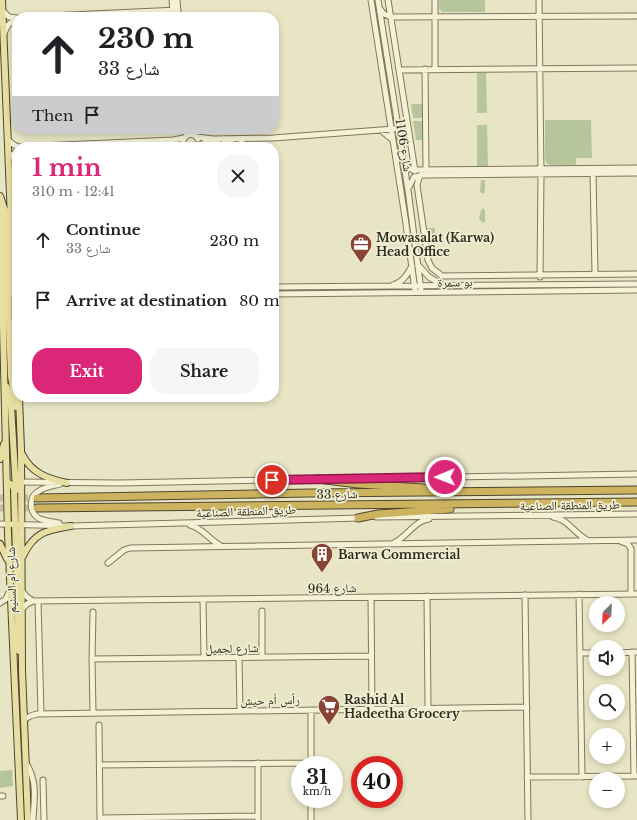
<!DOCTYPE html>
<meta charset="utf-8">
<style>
body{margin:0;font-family:"Libre Baskerville","Noto Naskh Arabic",serif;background:#f6f6f6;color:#202124;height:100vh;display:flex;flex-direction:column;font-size:15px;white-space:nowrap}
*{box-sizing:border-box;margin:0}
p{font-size:13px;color:#757577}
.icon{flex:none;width:22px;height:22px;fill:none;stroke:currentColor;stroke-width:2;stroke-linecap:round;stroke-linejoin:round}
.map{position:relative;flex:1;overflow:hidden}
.details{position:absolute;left:12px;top:142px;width:267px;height:260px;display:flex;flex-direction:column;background:#fff;border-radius:16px;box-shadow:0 2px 6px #0003}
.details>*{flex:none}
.guide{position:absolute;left:12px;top:12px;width:267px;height:122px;border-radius:16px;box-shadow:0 2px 6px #0003;background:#fff;color:#202124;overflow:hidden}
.needle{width:26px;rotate:204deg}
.fabs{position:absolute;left:589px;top:596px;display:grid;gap:8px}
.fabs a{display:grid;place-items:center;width:36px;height:36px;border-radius:50%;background:#fff;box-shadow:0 2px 6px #0003;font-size:20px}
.speed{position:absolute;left:291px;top:756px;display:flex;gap:8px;font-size:20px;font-weight:700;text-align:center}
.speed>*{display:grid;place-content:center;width:52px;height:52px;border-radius:50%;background:#fff;box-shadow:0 2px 6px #0003;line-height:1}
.speed small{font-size:10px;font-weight:400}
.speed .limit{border:6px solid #d22;background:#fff;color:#111}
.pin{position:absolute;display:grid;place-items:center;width:34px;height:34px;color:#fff;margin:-17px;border:2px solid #fff;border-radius:50%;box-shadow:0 1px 4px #0007}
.me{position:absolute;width:44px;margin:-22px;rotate:269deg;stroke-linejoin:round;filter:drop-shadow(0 0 3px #0008)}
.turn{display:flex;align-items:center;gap:14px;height:84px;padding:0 20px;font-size:18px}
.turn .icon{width:52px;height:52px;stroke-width:2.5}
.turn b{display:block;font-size:28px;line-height:34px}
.then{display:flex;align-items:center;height:38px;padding:0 20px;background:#0003;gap:8px;font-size:15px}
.round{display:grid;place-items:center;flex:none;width:42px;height:42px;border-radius:16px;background:#f6f6f6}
.overview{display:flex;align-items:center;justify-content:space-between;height:68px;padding:0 20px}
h1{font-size:24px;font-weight:700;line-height:30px;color:#db2777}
.button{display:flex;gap:8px;margin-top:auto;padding:8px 20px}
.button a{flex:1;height:46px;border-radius:16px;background:#db2777;color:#fff;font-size:16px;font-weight:700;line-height:46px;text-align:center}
.button a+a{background:#f6f6f6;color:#202124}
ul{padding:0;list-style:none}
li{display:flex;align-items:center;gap:12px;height:60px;padding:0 20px}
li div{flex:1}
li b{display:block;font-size:15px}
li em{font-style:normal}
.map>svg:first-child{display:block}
.green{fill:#b7c59a}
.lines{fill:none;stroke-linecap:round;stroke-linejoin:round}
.highway-tunnel{stroke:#c4c0a4;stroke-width:7;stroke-dasharray:7 3.5;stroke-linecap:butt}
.minor-casing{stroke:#81775d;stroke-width:7}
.major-casing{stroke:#4f4531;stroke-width:8}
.highway-casing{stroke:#4f4531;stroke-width:9}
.minor{stroke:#f4f1d7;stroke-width:5}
.major{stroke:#e7dfa1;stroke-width:6}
.highway{stroke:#cdb35f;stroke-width:7}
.route-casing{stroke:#8e194d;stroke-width:10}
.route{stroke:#db2777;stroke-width:7}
.labels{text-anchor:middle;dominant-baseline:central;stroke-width:3.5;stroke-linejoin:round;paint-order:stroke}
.street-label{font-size:12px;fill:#322c1f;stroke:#f0eed3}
.poi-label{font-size:12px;font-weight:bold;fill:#322c1f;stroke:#f0eed3;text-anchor:start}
</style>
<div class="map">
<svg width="637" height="820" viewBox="0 0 637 820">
<rect width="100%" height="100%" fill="#e8e5c5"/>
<!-- green -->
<path class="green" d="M 439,0 L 485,0 L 485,12 L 442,12 L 439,8 Z
M 477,73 L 486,73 L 487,113 L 477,113 Z
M 411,104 L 423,104 L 423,118 L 413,118 Z
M 545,120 L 591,120 L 592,158 L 576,158 L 576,165 L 550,165 L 547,164 L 545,159 Z
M 413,121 L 423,121 L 423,140 L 416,140 Z
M 477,125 L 487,125 L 488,166 L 477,166 Z
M 481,180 L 485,180 L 485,192 L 484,194 L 480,192 Z
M 483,208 L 485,210 L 485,221 L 483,223 L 479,219 L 481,210 Z
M 427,228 L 435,228 L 435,247 L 431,246 L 429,233 Z
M 12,770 L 13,786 L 0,788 L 0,771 Z"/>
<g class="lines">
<!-- highway-tunnel -->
<path class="highway-tunnel" d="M 0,498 L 37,498
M 0,508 L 37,508"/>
<!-- minor casing -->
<g class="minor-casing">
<path id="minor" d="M 172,0 L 173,13
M 177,0 L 178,12
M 371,0 L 405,217 L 415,290
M 378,0 L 408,190 L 421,290
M 388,0 L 415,171
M 435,0 L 435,69
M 539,0 L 541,173 L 540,277
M 380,9 L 384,14 L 391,17 L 637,16
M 3,11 L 9,17 L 17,18
M 28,17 L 178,10
M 111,17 L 178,14
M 4,34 C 7,26 8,22 17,21
M 425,69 L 426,169
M 400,70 L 637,68
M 383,132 L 393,140
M 197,137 L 213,139 L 273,138 L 394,129
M 8,140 L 14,145 L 18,147 L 173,140 L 184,138
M 183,141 L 185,137 C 190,133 195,134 198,139
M 225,142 L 231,142 L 234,147
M 120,147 L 173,144 L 185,147
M 197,147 L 204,143 L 217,142
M 239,147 L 243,139
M 9,158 L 12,155 L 17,152
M 404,163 L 409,168 L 413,170 L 637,168
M 593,173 L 595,274
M 421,175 L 419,178 L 417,185 L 428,260 L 432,268 L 442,276 L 637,274
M 409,187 L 414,177 L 424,175 L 637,173
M 419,266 L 429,277 L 444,286
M 393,285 C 403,282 407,275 412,266
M 274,287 L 637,284
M 274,294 L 637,290
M 337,479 L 637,474
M 19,482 L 120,483 L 319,479
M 376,517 L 637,514
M 553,517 C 568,519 574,533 587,540
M 59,523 C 53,522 46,521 40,519 C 29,513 28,497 39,491 C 45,487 53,486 60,484
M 0,524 L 71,526 L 360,518
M 190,525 C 203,528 209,540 221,546
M 620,541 L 628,544 L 631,549 L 631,594
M 394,543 C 408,536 414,521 429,519
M 108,563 L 124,550 L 130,548 L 637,540
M 22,591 L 27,597 L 33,601
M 579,594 L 582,777
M 525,595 L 528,820
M 427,596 L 428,708
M 371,597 L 372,709
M 203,599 L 204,658
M 38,601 L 41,713
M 0,603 L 6,599 L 10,590
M 22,609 L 27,604 L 33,601 L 637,594
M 632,652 L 634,776
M 580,653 L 596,653
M 618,653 L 637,652
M 262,657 L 262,611
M 239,658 L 240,711
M 92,659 L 371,656
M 311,710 L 311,765
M 93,713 L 92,659 L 93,612
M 24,720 L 30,716 L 37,714 L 527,707
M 99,725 L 100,820
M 26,763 C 38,783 34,798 33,820
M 258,763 L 258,820
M 100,765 L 311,763
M 527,777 L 636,776
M 43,780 L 44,820
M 0,796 L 3,796
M 311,799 L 311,820
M 100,818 L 258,816"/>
</g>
<!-- major casing -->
<g class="major-casing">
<path id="major" d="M 2,0 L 17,365
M 0,196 L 5,211 L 8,288 L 10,293
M 0,202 L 8,534 L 21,820
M 3,288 L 7,293 L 8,297 L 11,376 L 16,407
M 6,386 L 10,397 L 11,406 L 16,490
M 19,397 L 21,449 L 22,670 L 28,820
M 22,454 C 31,473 48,479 67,483
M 0,459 L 4,444
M 7,482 L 12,485 L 14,489 L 19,651
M 0,544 L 7,559
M 23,556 C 34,532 47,530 71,526"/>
</g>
<!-- highway casing -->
<g class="highway-casing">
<path id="highway" d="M 317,479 L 358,484 L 424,488
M 37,498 L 311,493 L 637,490
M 37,508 L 637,502
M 358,518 L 378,514 L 450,509"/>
</g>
<!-- minor -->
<use href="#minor" class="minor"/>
<!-- major -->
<use href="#major" class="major"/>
<!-- highway -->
<use href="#highway" class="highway"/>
</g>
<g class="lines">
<!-- route casing -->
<g class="route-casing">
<path id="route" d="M 272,480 L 445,477"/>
</g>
<!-- route -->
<use href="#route" class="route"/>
</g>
<!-- icons -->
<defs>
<g id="office-pin" transform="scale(1.15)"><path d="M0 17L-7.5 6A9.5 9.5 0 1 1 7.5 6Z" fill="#884535" stroke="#f0eed3"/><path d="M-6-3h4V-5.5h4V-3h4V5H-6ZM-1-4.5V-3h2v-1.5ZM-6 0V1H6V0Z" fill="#fff"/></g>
<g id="building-pin" transform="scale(1.15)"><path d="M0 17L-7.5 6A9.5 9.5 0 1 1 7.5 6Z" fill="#884535" stroke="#f0eed3"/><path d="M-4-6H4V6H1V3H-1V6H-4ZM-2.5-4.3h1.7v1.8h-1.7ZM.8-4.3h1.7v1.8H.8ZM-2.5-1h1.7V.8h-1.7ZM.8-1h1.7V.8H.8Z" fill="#fff"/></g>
<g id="supermarket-pin" transform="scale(1.15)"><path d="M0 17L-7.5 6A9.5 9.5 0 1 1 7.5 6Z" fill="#884535" stroke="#f0eed3"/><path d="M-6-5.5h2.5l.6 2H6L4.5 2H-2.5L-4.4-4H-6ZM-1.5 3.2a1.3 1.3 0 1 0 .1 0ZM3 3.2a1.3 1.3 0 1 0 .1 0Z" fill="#fff"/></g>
</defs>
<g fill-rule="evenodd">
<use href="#office-pin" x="361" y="244"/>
<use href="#building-pin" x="322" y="554"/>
<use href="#supermarket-pin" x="329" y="706"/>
</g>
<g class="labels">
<!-- street labels -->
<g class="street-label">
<text transform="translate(404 145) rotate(81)">شارع 1106</text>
<text transform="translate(455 282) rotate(-1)">بو سمرة</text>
<text transform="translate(337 494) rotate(-1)">شارع 33</text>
<text transform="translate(570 505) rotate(-1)">طريق المنطقة الصناعية</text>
<text transform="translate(246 511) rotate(-2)">طريق المنطقة الصناعية</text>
<text transform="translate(11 580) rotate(-91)">شارع ام السنيم</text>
<text transform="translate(332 588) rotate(-1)">شارع 964</text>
<text transform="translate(232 648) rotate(-1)">شارع لجميل</text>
<text transform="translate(270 700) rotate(-1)">رأس أم حيش</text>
</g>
<!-- poi labels -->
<g class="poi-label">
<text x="376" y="237">Mowasalat (Karwa)<tspan x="376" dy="14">Head Office</tspan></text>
<text x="338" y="554">Barwa Commercial</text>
<text x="344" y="699">Rashid Al<tspan x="344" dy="14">Hadeetha Grocery</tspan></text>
</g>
</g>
</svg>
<div class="fabs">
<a><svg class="needle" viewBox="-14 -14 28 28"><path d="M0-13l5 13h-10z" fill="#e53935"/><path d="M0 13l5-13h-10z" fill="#757577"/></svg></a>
<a><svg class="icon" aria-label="sound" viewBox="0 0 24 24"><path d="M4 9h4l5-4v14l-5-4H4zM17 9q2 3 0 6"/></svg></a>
<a><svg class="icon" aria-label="search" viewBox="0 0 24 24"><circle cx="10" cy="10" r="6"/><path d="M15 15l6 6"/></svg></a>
<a>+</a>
<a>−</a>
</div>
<div class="speed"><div>31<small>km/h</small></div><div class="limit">40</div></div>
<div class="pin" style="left:272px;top:480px;background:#d93025"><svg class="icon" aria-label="arrive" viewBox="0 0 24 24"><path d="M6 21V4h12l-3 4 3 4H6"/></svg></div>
<svg class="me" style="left:445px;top:477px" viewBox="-20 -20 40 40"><circle r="17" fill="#db2777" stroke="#fff" stroke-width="3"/><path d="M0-11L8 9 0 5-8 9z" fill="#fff"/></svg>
<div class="guide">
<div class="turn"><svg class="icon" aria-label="ahead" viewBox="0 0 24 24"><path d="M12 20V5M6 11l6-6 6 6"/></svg><div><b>230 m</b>شارع 33</div></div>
<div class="then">Then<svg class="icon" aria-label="arrive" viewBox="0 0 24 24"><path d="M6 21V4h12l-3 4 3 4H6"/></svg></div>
</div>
<section class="details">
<div class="overview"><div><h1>1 min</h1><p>310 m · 12:41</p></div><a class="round"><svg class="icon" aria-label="close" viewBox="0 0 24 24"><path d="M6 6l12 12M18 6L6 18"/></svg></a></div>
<ul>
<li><svg class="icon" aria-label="ahead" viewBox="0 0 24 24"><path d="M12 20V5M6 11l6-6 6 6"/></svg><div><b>Continue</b><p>شارع 33</p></div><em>230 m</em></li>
<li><svg class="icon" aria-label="arrive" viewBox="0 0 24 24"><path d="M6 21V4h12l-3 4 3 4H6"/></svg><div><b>Arrive at destination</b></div><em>80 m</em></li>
</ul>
<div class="button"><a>Exit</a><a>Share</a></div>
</section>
</div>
